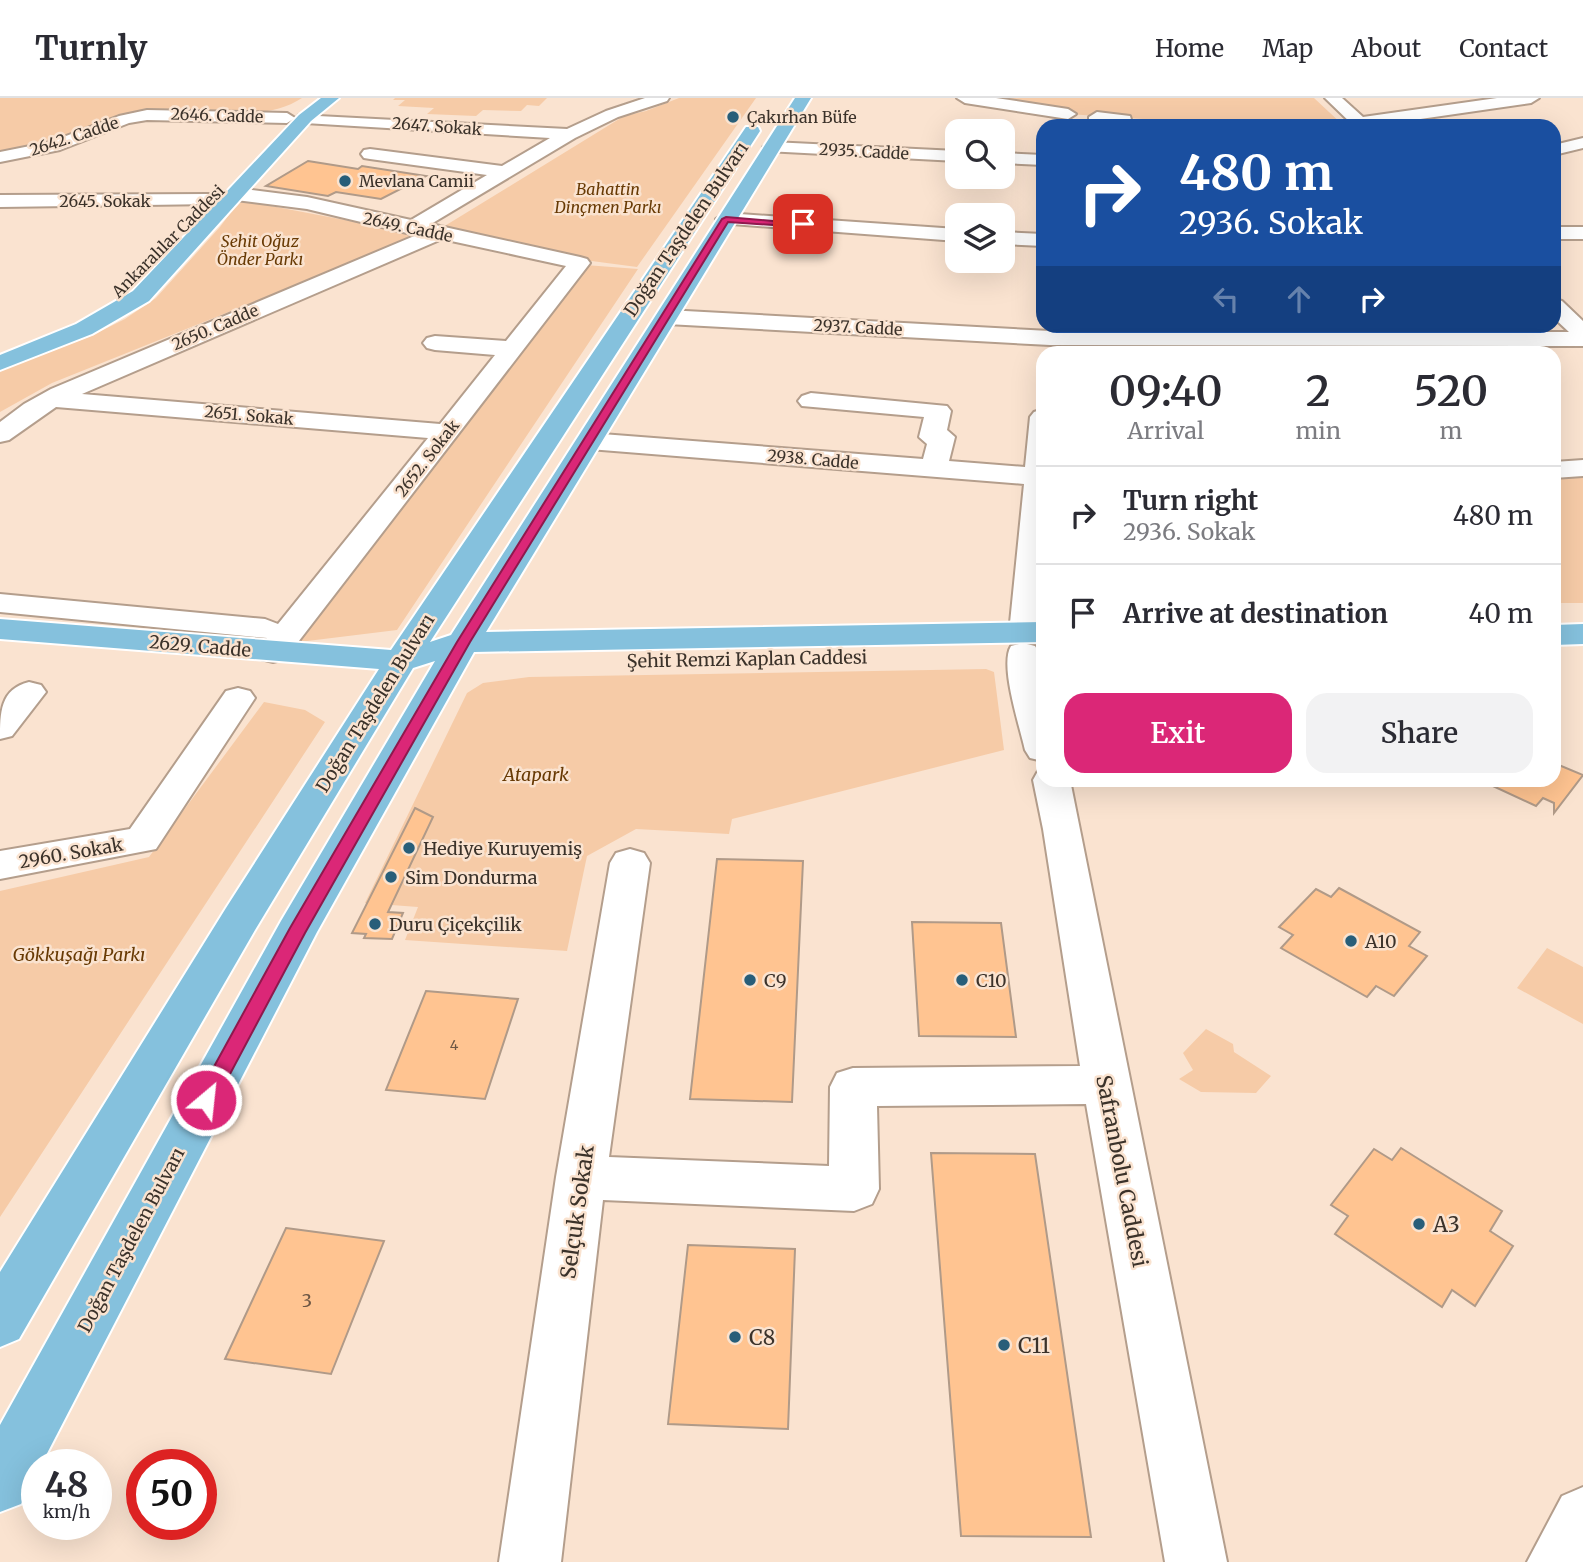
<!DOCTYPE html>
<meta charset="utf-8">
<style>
body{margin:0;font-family:Merriweather,serif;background:#f2f2f3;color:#2b2b33;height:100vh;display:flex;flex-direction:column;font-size:26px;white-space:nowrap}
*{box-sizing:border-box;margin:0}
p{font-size:23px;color:#7c7c81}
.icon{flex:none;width:38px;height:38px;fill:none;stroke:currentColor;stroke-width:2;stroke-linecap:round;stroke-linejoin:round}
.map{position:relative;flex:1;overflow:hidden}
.drawer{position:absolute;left:1036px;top:248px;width:525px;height:441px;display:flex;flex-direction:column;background:#fff;border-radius:21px;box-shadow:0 7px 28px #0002}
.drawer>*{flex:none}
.guide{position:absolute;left:1036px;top:21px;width:525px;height:214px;border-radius:21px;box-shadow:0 7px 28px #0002;background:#1a4fa0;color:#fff;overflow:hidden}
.controls{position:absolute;left:945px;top:21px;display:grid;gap:14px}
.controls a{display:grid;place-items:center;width:70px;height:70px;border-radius:14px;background:#fff;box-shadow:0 7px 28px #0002;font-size:35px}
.speed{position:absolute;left:21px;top:1351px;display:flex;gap:14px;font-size:35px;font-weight:700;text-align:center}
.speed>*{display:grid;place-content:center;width:91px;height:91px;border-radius:50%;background:#fff;box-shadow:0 7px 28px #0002;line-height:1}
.speed small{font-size:18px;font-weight:400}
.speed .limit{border:10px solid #d22;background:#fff;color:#111}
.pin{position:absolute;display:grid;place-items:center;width:60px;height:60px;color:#fff;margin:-30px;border-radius:14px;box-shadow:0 4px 10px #0006}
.me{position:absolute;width:77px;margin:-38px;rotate:28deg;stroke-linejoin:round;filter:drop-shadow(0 0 5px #0008)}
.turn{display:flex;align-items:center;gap:24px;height:147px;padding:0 28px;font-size:32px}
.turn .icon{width:91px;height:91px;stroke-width:2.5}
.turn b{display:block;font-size:49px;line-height:60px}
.lanes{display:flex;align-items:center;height:66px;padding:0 28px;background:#0003;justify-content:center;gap:35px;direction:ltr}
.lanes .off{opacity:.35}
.eta{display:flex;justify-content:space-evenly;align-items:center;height:119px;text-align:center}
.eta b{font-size:42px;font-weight:600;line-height:49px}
.action{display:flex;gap:14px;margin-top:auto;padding:14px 28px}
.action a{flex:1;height:80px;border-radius:21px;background:#db2777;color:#fff;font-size:28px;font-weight:600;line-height:80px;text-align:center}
.action a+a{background:#f2f2f3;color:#2b2b33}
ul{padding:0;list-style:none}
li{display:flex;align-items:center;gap:21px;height:98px;padding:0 28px;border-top:2px solid #e1e1e2}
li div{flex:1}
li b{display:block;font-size:26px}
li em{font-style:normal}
header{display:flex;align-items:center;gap:42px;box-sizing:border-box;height:98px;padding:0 35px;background:#fff;border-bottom:2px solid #e1e1e2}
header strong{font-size:33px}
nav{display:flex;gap:38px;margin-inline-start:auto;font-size:24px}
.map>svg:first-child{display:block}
.green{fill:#f6cba7}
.building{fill:#ffc491;stroke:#b09a88;stroke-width:2}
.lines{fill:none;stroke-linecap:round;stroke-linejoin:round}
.minor-casing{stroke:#b49e8c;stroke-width:4}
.major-casing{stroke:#fff;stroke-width:4}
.minor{fill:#fff;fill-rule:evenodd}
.major{fill:#85c1dd;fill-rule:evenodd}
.route{fill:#db2777;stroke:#8e194d;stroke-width:2}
.poi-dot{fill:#285e79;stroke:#fae3d0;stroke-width:2.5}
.labels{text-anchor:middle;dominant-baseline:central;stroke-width:5;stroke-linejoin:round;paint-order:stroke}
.number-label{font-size:14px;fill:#6c5644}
.far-street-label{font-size:16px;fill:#3b322a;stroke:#fae3d0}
.far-poi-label{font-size:16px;fill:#3b322a;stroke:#fae3d0;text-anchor:start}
.far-park-label{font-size:16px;font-style:italic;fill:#683a04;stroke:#fae3d0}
.street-label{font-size:18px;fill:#3b322a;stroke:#fae3d0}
.park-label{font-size:18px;font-style:italic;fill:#683a04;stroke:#fae3d0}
.poi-label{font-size:18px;fill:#3b322a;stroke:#fae3d0;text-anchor:start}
.near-number-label{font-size:18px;fill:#6c5644}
.near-street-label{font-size:21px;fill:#3b322a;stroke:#fae3d0}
.near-poi-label{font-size:21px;fill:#3b322a;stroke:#fae3d0;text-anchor:start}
</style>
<header>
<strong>Turnly</strong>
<nav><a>Home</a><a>Map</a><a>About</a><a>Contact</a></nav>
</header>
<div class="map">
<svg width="1583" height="1464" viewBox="0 0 1583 1464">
<rect width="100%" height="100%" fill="#fae3d0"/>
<!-- green -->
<path class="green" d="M 0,0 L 302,0 C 262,26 210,11 165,12 C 127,14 94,34 58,44 C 39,49 19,52 0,56 Z
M 395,0 L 547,0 L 539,8 L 527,7 L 521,13 L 483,12 L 476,18 L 427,16 L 434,10 L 398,8 L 405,2 L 393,2 Z
M 679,0 L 756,0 L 637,169 L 584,162 L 443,129 L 624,18 L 646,13 Z
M 965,0 L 1314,0 L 1344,28 L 1146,28 L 1143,21 L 1068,16 Z
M 240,102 L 408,134 L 410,138 L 353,164 L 52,285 L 0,314 L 0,273 L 91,238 L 125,221 L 156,200 L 220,129 Z
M 585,167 L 638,171 L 397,532 L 291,545 Z
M 1583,377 L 1583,505 L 1554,505 L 1554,378 Z
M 986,571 L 994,574 L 1004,652 L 732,721 L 729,736 L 636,731 L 587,758 L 567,853 L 405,842 L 418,809 L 365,805 L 467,595 L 483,585 L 529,579 Z
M 264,604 L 305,612 L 325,624 L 0,1119 L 0,793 L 149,759 Z
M 1547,850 L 1583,869 L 1583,926 L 1517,890 Z
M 1206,931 L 1233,946 L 1234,954 L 1271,978 L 1256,995 L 1201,994 L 1179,981 L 1193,972 L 1183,955 Z"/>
<!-- building -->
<path class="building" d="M 308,63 L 358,71 L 362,68 L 426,78 L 381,101 L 336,94 L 328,98 L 266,88 Z
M 1554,665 L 1583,677 L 1554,715 L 1554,705 L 1543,700 L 1536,708 L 1480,682 L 1554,682 Z
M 415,710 L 433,719 L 388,814 L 403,815 L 392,841 L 364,840 L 366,836 L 352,835 Z
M 717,761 L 803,763 L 792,1004 L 690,1001 Z
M 1339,790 L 1420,834 L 1409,848 L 1427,858 L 1394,898 L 1376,888 L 1367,899 L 1281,850 L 1293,837 L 1279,829 L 1316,791 L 1331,799 Z
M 912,824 L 1001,825 L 1016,939 L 919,938 Z
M 426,893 L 518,901 L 485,1001 L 386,992 Z
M 1401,1050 L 1502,1113 L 1490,1133 L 1513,1148 L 1475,1208 L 1452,1192 L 1442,1209 L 1335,1136 L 1348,1118 L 1331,1107 L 1374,1051 L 1392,1062 Z
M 931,1055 L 1035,1056 L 1091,1439 L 961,1438 Z
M 286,1130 L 384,1143 L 331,1276 L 225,1261 Z
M 688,1147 L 795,1151 L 788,1331 L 668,1326 Z"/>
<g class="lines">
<!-- minor casing -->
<g class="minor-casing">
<path id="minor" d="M 645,0 L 669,0 L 667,3 L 618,19 L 575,40 L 431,126 L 580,159 L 587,161 L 590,165 L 285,561 L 273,564 L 261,561 L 257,554 L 267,540 L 0,514 L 0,496 L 265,521 L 278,526 L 428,340 L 56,309 L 9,342 L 0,344 L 0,324 L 24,306 L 51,291 L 419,136 L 411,136 L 307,111 L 236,102 L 227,96 L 229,92 L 236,90 L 307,99 L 411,122 L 487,77 L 370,61 L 364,60 L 361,56 L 364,52 L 370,51 L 502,68 L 550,40 L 305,25 L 299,23 L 297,20 L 299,17 L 567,31 L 606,13 ZM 442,141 L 566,168 L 506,243 L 435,238 L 427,240 L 423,245 L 427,250 L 435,252 L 495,257 L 440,326 L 82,296 Z
M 957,0 L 996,0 L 1068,11 L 1076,16 L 1068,21 L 965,5 Z
M 1325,0 L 1342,0 L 1363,19 L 1497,0 L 1539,0 L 1531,5 L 1372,28 L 1354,28 Z
M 147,12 L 287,15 L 295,20 L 287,25 L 147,22 L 129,25 L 60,52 L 0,64 L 0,54 L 50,44 L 119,18 Z
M 1097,14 L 1130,18 L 1133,28 L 1105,25 L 1105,28 L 1089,28 L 1089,19 Z
M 1583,40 L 1583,50 L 1554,57 L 1554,47 Z
M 772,44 L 957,53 L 957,63 L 766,53 L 763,49 Z
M 1003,55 L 1043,57 L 1043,67 L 1003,65 Z
M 209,96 L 218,102 L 216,106 L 0,109 L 0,97 Z
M 726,115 L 957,131 L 957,143 L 719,125 L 716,121 Z
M 1554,129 L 1583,129 L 1583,141 L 1554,141 Z
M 1003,134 L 1043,136 L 1043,148 L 1003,146 Z
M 1554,201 L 1562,203 L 1583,223 L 1583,248 L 1050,247 L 667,226 L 659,224 L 656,219 L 659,214 L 667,212 L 1050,233 L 1569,234 L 1554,220 Z
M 811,295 L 947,308 L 951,313 L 947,332 L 955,339 L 949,363 L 1025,369 L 1030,319 L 1034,314 L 1043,311 L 1043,508 L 1041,535 L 1036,542 L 1025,545 L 1014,542 L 1009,535 L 1024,386 L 589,351 L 580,349 L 576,343 L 580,337 L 589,335 L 923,361 L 927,346 L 919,339 L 924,319 L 802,308 L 798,303 L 802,298 Z
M 1583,362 L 1583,378 L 1554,380 L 1554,364 Z
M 1023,545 L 1035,548 C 1048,568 1043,637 1043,663 L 1030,660 L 1025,652 C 1020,629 999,567 1011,548 Z
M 29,584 L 41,587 L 46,594 L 12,638 L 0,641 C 0,615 0,591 29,584 Z
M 238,590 L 250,593 L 255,600 L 156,751 L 0,781 L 0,753 L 130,731 L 226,593 Z
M 1043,672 L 1043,682 L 1070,682 L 1227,1464 L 1165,1464 L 1086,1006 L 877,1008 L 879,1091 L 872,1106 L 854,1113 L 603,1102 L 561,1464 L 499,1464 L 556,1079 L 610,765 L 616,755 L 630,751 L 644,755 L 650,765 L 609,1059 L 829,1068 L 830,989 L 837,975 L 853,970 L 1080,968 L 1043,731 L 1033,682 L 1038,673 Z
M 1583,1389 L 1583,1464 L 1527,1464 L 1562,1398 Z"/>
</g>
<!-- major casing -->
<g class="major-casing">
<path id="major" d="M 321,0 L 339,0 L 311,23 L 149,203 L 92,236 L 0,272 L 0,257 L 76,226 L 133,193 L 299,17 Z
M 795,0 L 811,0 L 486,534 L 1043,524 L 1043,544 L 474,554 L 317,834 L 41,1367 L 37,1367 L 37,1375 L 21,1406 L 0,1414 L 0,1327 L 281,823 L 435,563 L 413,570 L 255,832 L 19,1241 L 0,1249 L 0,1174 L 226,810 L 379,571 L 0,541 L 0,521 L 391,552 L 746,29 L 758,29 L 760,33 L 430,544 L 451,537 Z
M 1583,526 L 1583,546 L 1554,547 L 1554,527 Z"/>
</g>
<!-- minor -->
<use href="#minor" class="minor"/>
<!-- major -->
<use href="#major" class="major"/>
</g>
<!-- route -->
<path class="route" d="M 726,119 L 807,126 L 803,129 L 728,124 L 470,544 L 305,835 L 213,1008 L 206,1010 L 199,1008 L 197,1002 L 199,996 L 290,830 L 457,544 L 722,121 Z"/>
<!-- markers -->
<g class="poi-dot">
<circle cx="733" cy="19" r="7"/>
<circle cx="345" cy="83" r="7"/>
<circle cx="409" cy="750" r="7"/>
<circle cx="391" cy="779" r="7"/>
<circle cx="375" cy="826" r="7"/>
<circle cx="1351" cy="843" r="7"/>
<circle cx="750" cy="882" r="7"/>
<circle cx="962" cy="882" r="7"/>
<circle cx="1419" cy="1126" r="7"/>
<circle cx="735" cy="1239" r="7"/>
<circle cx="1004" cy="1247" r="7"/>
</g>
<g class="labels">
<!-- number labels -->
<g class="number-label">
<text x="454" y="947">4</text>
</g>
<!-- far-street labels -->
<g class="far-street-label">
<text transform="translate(217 17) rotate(2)">2646. Cadde</text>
<text transform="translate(437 28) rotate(4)">2647. Sokak</text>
<text transform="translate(74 38) rotate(-18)">2642. Cadde</text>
<text transform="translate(864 53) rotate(3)">2935. Cadde</text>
<text x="105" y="103">2645. Sokak</text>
<text transform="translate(408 129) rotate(12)">2649. Cadde</text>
<text transform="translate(168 143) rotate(-45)">Ankaralılar Caddesi</text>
<text transform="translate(215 229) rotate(-23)">2650. Cadde</text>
<text transform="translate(858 229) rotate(3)">2937. Cadde</text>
<text transform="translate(249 317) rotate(5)">2651. Sokak</text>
<text transform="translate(427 360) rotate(-52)">2652. Sokak</text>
<text transform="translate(813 361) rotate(5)">2938. Cadde</text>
</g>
<!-- far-poi labels -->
<g class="far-poi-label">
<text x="747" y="19">Çakırhan Büfe</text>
<text x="359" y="83">Mevlana Camii</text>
</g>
<!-- far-park labels -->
<g class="far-park-label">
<text x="608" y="91">Bahattin<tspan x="608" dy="18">Dinçmen Parkı</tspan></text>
<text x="260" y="143">Şehit Oğuz<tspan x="260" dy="18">Önder Parkı</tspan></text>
</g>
<!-- street labels -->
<g class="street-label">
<text transform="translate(686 131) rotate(-56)">Doğan Taşdelen Bulvarı</text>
<text transform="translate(200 548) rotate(5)">2629. Cadde</text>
<text transform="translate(747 561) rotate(-1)">Şehit Remzi Kaplan Caddesi</text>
<text transform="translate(375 605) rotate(-58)">Doğan Taşdelen Bulvarı</text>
<text transform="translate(71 755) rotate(-10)">2960. Sokak</text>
<text transform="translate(131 1142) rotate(-62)">Doğan Taşdelen Bulvarı</text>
</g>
<!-- park labels -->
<g class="park-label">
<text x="536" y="676">Atapark</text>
<text x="79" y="856">Gökkuşağı Parkı</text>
</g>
<!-- poi labels -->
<g class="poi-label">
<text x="423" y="750">Hediye Kuruyemiş</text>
<text x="405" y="779">Sim Dondurma</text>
<text x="389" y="826">Duru Çiçekçilik</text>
<text x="1365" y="843">A10</text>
<text x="764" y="882">C9</text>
<text x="976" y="882">C10</text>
</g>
<!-- near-number labels -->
<g class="near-number-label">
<text x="307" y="1202">3</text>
</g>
<!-- near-street labels -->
<g class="near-street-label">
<text transform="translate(1122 1073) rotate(79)">Safranbolu Caddesi</text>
<text transform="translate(577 1114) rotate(-82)">Selçuk Sokak</text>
</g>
<!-- near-poi labels -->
<g class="near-poi-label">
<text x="1433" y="1126">A3</text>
<text x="749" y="1239">C8</text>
<text x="1018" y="1247">C11</text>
</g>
</g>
</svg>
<div class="controls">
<a><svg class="icon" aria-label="search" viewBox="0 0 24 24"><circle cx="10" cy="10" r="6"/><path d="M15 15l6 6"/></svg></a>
<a><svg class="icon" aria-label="layers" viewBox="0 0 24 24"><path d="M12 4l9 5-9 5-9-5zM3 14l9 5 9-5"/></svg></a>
</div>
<div class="speed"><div>48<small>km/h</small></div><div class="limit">50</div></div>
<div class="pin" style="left:803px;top:126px;background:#d93025"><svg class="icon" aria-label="arrive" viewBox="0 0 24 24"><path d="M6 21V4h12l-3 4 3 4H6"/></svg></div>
<svg class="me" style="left:206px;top:1002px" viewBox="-20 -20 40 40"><circle r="17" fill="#db2777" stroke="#fff" stroke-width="3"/><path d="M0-11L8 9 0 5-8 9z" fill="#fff"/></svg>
<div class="guide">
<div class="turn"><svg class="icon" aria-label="right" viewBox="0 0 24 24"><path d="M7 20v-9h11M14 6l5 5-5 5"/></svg><div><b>480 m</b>2936. Sokak</div></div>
<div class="lanes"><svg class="icon off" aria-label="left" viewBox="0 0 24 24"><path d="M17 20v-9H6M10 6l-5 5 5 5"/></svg><svg class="icon off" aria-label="ahead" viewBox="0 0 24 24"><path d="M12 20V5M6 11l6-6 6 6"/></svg><svg class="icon" aria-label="right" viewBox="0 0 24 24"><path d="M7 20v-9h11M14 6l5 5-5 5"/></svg></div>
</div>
<section class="drawer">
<div class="eta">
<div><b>09:40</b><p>Arrival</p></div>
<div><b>2</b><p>min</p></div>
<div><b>520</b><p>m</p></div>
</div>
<ul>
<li><svg class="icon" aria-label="right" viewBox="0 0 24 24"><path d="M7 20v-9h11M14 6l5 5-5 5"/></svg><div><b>Turn right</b><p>2936. Sokak</p></div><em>480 m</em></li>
<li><svg class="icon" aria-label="arrive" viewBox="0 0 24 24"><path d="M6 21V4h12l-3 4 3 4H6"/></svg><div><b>Arrive at destination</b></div><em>40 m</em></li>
</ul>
<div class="action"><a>Exit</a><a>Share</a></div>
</section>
</div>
